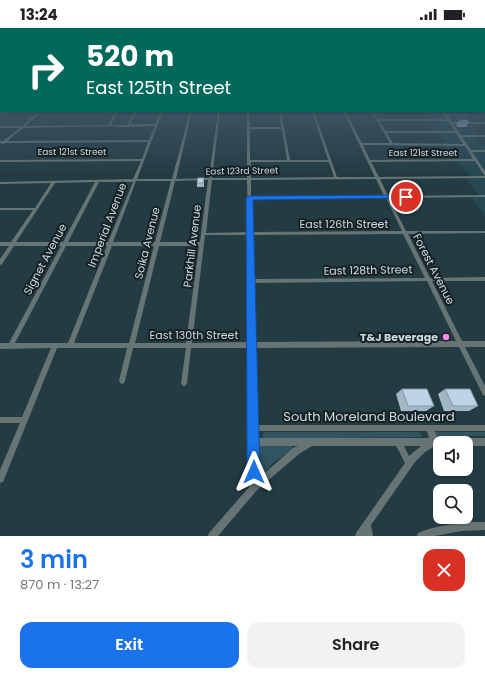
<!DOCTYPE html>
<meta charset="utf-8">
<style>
body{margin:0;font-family:Poppins,sans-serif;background:#f2f2f2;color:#202124;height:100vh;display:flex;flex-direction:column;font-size:15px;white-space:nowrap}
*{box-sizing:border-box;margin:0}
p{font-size:13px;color:#757577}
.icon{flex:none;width:22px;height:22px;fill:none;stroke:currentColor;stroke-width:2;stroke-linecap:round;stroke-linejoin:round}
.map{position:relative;height:508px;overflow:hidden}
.side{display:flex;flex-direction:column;background:#fff;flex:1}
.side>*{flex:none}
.banner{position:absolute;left:0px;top:0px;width:485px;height:84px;box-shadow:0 1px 3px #0004;background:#00695c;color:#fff;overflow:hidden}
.buttons{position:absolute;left:433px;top:408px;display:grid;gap:8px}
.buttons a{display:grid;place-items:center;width:40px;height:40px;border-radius:8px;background:#fff;box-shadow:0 1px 3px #0004;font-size:20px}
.pin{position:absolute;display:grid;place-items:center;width:34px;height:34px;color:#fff;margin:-17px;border:2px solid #fff;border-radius:50%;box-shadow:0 1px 4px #0007}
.me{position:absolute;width:44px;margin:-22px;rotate:0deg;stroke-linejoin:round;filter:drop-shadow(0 0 3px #0008)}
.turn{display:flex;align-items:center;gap:14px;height:84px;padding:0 20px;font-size:18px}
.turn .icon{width:52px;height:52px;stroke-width:2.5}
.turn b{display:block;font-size:28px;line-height:34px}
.round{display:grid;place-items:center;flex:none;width:42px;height:42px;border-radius:12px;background:#f2f2f2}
.overview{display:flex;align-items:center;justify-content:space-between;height:68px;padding:0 20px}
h1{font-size:24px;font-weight:600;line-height:30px;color:#1a73e8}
.primary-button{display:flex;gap:8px;margin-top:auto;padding:8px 20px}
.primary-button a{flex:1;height:46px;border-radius:12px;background:#1a73e8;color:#fff;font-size:16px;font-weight:600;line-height:46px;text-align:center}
.primary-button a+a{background:#f2f2f2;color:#202124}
.status{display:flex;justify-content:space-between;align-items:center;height:28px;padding:0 20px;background:#fff;direction:ltr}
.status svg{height:11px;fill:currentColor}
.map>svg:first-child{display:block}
.built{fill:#254853}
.green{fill:#305561}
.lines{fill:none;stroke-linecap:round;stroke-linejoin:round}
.minor{fill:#677474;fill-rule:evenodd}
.major{fill:#94afaf;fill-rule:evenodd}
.wall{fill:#a3b6c6}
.building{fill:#bed4e6;stroke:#8594a1}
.route{fill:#1a73e8;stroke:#114b97}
.poi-dot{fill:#fb87e6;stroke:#162125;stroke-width:1.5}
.labels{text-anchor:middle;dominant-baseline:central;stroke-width:4;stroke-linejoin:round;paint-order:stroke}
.far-street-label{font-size:9px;fill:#ccdadf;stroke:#162125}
.street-label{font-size:11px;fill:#ccdadf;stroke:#162125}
.poi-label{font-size:11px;font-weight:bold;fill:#ccdadf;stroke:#162125;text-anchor:end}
.near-street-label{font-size:13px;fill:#ccdadf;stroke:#162125}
</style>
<div class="status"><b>13:24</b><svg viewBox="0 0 49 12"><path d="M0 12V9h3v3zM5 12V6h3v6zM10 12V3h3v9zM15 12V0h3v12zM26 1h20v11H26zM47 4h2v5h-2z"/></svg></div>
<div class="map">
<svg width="485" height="508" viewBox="0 0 485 508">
<rect width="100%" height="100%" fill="#233c44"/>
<!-- built -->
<path class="built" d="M 427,83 L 462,83 L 482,101 L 473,101 L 480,108 L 473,108 L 482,117 L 485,117 L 485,123 L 483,123 L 485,126 L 485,187 L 470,168 L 480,168 L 464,149 L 471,149 L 442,117 L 446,116 L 430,98 L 439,97 Z"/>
<!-- green -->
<path class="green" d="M 264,404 L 420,404 L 422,409 L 264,411 L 262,408 Z
M 435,404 L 485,404 L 485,408 L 436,408 Z
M 292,417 L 293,421 L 273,435 L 265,444 L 263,446 L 259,444 L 258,424 L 260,418 Z"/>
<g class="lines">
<!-- minor -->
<path class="minor" d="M 484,81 L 485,81 L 485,83 L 484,83 Z
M 40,83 L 41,84 L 118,83 L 111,97 L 127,97 L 135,83 L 137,83 L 130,96 L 155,96 L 161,83 L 163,83 L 137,151 L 172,151 L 190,83 L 192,83 L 176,151 L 209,150 L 218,83 L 220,83 L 212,150 L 247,150 L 247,83 L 249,83 L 250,99 L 281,99 L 279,83 L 281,83 L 290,132 L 328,132 L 312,83 L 314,83 L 337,149 L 375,149 L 343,83 L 345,83 L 362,115 L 390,115 L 371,83 L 373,83 L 378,91 L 447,91 L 442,83 L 444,83 L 450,91 L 451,92 L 451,93 L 452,94 L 485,94 L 485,96 L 453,96 L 461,107 L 485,107 L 485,109 L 462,109 L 471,122 L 485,122 L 485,124 L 472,124 L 485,143 L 485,147 L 484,147 L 475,133 L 371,134 L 379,149 L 485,148 L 485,150 L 380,151 L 388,168 L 485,167 L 485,169 L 389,170 L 406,203 L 485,203 L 485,205 L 408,206 L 430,250 L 485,249 L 485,253 L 432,253 L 462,313 L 485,313 L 485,319 L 465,319 L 485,358 L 485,368 L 483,367 L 459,319 L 255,320 L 256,397 L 485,397 L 485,403 L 435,403 L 437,410 L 485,410 L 485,418 L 466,418 L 466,415 L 440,415 L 440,418 L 435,418 L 425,424 L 415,434 L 371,497 L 373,508 L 365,508 L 365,507 L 364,508 L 355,508 L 356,505 L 405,435 L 400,425 L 396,418 L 312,418 L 299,426 L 257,462 L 218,508 L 208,508 L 209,505 L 250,458 L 249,320 L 191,320 L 187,355 L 186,357 L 184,358 L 182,357 L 181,355 L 186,320 L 133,320 L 125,353 L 124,355 L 122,356 L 120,355 L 119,353 L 127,320 L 57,320 L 3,454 L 0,455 L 0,442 L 20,395 L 0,395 L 0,389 L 22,389 L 51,320 L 0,321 L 0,315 L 9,315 L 61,218 L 14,218 L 2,236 L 0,237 L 0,231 L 9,218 L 0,218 L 0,214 L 11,214 L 33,182 L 0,182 L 0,180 L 35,180 L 51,155 L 0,156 L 0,154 L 133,151 L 141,133 L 0,134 L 0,132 L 142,131 L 148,114 L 5,115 L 3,116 L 0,115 L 0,113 L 3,113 L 20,100 L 0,100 L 0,98 L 22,98 L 37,85 L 0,86 L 0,84 L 39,84 ZM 40,85 L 115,85 L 108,97 L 25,98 ZM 379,93 L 448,93 L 455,103 L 386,103 ZM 108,98 L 128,99 L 155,98 L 149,112 L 7,113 L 23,100 ZM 250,101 L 282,101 L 287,132 L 250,132 ZM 387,105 L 456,105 L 463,116 L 393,115 ZM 363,117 L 465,118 L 473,131 L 370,132 ZM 251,134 L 329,134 L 334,149 L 251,150 ZM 376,151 L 384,168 L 251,169 L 251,152 ZM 208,152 L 200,214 L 160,214 L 175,153 ZM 212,152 L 247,152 L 248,204 L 206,205 ZM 136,153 L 171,153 L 155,214 L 113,214 ZM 95,154 L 63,214 L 16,214 L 55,155 ZM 99,154 L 133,154 L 108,214 L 68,214 ZM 386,170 L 402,203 L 252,204 L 251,171 ZM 403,206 L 425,250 L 253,251 L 252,207 ZM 205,207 L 248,207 L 249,314 L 192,315 ZM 66,218 L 107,218 L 68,315 L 15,315 ZM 112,218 L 154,218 L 129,315 L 74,315 ZM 159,218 L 199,218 L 186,315 L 135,315 ZM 427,253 L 456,313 L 255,314 L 253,255 ZM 257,403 L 427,403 L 429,410 L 257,410 ZM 257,418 L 298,418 L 293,420 L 258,451 ZM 404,418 L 421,418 L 409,428 Z
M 469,494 L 485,494 L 485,502 L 461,503 L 435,508 L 417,508 L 418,505 C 434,498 452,496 469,494 Z"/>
<!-- major -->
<path class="major" d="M 0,76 L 1,76 L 1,79 L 0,79 Z"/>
</g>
<!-- wall -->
<path class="wall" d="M 459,92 L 469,94 L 466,99 L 458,99 L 456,98 Z
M 204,150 L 204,159 L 197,159 L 197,155 Z
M 402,361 L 434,378 L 426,383 L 401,383 L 396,366 Z
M 445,361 L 478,378 L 469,383 L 444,383 L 438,366 Z"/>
<!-- building -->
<path class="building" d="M 459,92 L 467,92 L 469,94 L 460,94 Z
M 198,150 L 204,150 L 203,155 L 197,155 Z
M 402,361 L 427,361 L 434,378 L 408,378 Z
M 445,361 L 470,361 L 478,378 L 453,378 Z"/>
<!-- sky -->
<linearGradient id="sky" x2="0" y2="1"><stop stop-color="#132125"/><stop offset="0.51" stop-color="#3f5667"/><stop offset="1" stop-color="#3f5667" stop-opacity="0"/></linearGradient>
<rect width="485" height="146" fill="url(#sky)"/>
<!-- route -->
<path class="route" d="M 406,167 L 409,167 L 409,170 L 253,172 L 260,444 L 258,449 L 254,451 L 249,449 L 247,444 L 246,170 L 250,168 Z"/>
<!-- markers -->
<circle class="poi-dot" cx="446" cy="309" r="4"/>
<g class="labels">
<!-- far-street labels -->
<g class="far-street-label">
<text x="72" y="124">East 121st Street</text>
<text x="423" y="125">East 121st Street</text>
<text transform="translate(242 143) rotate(-1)">East 123rd Street</text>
</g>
<!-- street labels -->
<g class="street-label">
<text x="344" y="196">East 126th Street</text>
<text transform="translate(107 197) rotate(-69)">Imperial Avenue</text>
<text transform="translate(147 215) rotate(-76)">Soika Avenue</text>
<text transform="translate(192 218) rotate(-83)">Parkhill Avenue</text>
<text transform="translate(45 231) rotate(-62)">Signet Avenue</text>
<text transform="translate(434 241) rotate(63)">Forest Avenue</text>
<text transform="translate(368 242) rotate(-1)">East 128th Street</text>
<text x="194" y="307">East 130th Street</text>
</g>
<!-- poi labels -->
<g class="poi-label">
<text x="438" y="309">T&amp;J Beverage</text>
</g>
<!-- near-street labels -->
<g class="near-street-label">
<text x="369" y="388">South Moreland Boulevard</text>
</g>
</g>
</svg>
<div class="buttons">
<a><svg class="icon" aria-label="sound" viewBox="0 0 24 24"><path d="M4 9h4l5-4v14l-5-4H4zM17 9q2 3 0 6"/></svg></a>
<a><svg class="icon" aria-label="search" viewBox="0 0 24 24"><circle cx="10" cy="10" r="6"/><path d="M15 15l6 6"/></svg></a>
</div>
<div class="pin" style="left:406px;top:169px;background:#d93025"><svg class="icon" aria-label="arrive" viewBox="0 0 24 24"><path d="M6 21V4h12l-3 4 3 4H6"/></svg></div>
<svg class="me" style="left:254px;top:444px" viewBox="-20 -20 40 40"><path d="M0-17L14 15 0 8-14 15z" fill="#1a73e8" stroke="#fff" stroke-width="4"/></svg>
<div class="banner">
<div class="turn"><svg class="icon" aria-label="right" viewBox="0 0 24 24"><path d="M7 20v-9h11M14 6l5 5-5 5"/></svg><div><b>520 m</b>East 125th Street</div></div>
</div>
</div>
<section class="side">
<div class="overview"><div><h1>3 min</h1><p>870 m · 13:27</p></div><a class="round" style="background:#d93025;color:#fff"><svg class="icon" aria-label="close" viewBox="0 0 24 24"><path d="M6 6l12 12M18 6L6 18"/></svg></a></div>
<div class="primary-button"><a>Exit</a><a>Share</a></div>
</section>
